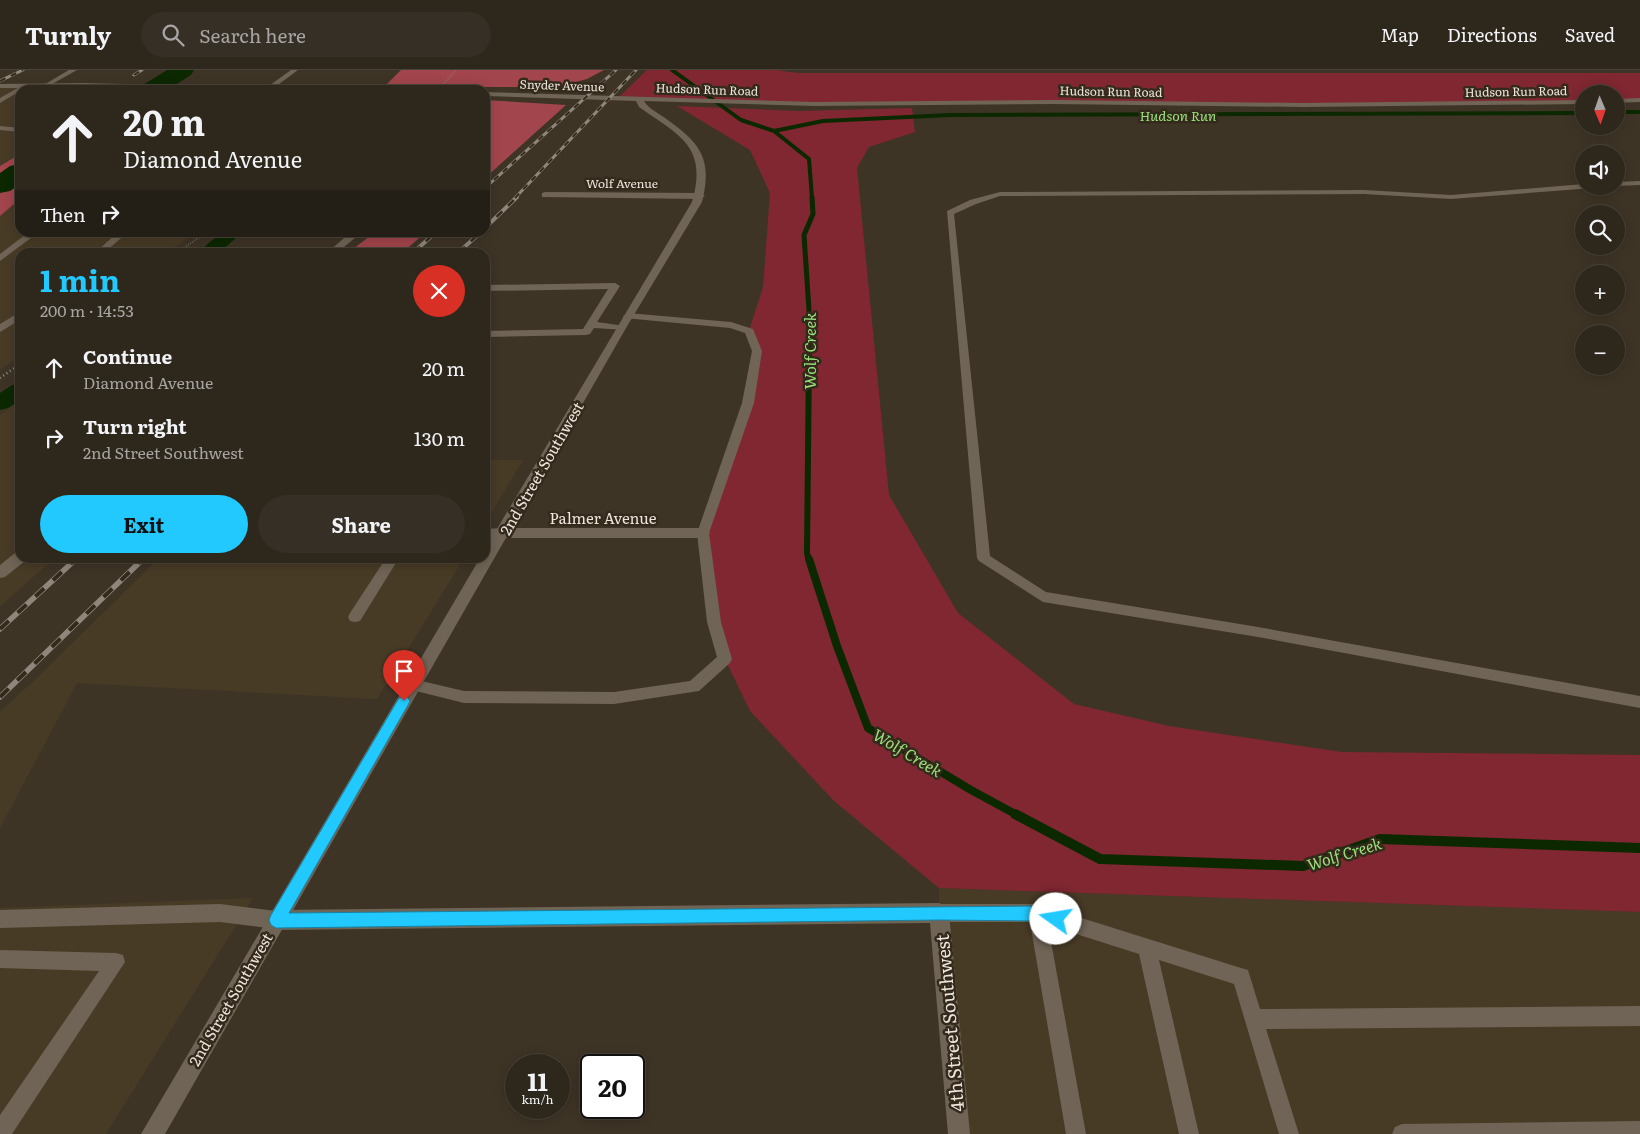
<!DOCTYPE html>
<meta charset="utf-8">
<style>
body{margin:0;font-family:Literata,serif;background:#362f25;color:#f1f3f6;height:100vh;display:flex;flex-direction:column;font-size:19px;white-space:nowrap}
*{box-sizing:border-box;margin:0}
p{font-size:16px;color:#a7a5a3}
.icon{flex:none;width:28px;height:28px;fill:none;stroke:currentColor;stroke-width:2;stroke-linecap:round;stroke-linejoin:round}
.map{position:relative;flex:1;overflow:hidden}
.panel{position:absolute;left:15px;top:178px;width:475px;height:315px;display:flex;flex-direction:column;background:#2e271c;border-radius:15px;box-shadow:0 2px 12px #0003,0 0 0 1px #49443b}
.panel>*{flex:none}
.top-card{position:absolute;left:15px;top:15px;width:475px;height:152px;border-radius:15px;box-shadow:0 2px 12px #0003,0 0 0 1px #49443b;background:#2e271c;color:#f1f3f6;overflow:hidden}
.needle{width:32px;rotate:178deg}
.controls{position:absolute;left:1575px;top:15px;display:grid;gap:10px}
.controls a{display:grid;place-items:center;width:50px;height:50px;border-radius:50%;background:#2e271c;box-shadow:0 2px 12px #0003,0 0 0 1px #49443b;font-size:25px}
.speed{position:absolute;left:505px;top:984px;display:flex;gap:10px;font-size:25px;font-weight:700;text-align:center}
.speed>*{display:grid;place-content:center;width:65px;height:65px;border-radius:50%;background:#2e271c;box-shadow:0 2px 12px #0003,0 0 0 1px #49443b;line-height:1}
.speed small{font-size:12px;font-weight:400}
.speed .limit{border:2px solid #111;border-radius:8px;background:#fff;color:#111}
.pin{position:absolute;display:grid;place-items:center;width:42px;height:42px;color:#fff;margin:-51px -21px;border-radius:50% 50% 50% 0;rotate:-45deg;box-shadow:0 0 5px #0007}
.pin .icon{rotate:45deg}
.me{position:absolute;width:55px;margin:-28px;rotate:283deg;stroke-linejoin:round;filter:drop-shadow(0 0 4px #0008)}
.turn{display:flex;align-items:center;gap:18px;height:105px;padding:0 25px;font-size:22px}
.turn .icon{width:65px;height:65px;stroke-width:2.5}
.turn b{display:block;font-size:35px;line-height:42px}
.then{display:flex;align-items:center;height:48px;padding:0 25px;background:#0003;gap:10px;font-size:19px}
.round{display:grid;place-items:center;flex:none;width:52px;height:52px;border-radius:26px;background:#362f25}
.overview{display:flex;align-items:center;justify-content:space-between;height:85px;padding:0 25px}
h1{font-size:30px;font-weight:700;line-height:38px;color:#22c9fe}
.primary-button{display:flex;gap:10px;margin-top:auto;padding:10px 25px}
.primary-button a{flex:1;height:58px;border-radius:30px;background:#22c9fe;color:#111;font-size:20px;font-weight:700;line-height:58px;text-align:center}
.primary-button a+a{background:#362f25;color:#f1f3f6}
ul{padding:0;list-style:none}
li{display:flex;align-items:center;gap:15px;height:70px;padding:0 25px}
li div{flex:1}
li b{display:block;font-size:19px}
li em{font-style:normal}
header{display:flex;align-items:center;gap:30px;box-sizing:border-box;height:70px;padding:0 25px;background:#2e271c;border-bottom:1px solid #49443b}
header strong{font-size:24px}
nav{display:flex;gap:28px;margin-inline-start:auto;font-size:18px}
.search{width:350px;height:45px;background:#362f25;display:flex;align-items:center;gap:12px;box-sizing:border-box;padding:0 18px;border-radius:28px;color:#a7a5a3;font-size:19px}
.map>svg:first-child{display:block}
.built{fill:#483b26}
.green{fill:#802731}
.forest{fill:#a2454c}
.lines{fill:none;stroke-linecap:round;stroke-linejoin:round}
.stream-far4{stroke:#0c2800;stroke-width:4}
.stream-far3{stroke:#0c2800;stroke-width:5}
.stream-far2{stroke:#0c2800;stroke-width:6}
.stream-far1{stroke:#0c2800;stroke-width:8}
.stream{stroke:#0c2800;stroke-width:10}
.canal{fill:#0c2800;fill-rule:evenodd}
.river{fill:#0c2800;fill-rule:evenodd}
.path-far1{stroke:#90887c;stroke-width:2;stroke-dasharray:0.5 2;stroke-linecap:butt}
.path{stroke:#90887c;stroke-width:2.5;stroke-dasharray:1 3;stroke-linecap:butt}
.lane{fill:#6f6455;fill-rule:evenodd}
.street{fill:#6f6455;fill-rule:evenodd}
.secondary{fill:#6f6455;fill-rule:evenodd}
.rail-far3-casing{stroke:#8f877c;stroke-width:3}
.rail-far2-casing{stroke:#8f877c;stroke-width:4}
.rail-far1-casing{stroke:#8f877c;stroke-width:5}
.rail-casing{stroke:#8f877c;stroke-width:5.5}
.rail-far3{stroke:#342a1c;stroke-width:2;stroke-dasharray:6;stroke-linecap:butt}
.rail-far2{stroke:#342a1c;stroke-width:2.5;stroke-dasharray:8;stroke-linecap:butt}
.rail-far1{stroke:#342a1c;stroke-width:3;stroke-dasharray:9;stroke-linecap:butt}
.rail{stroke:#342a1c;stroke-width:4;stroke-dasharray:12;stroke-linecap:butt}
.route{fill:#22c9fe;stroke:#1683a5}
.labels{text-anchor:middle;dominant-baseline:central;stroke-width:5;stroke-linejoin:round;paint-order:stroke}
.far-street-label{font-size:12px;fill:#ece6dd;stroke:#342a1c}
.far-water-label{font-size:14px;font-style:italic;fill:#98e17a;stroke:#342a1c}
.street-label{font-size:15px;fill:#ece6dd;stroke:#342a1c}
.water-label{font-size:16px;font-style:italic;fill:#98e17a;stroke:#342a1c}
.near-street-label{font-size:18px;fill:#ece6dd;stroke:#342a1c}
</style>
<header>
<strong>Turnly</strong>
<div class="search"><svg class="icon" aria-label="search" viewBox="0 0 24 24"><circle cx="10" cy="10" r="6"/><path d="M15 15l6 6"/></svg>Search here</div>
<nav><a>Map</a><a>Directions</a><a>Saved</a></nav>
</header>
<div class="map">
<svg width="1640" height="1064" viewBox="0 0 1640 1064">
<rect width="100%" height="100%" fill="#3e3426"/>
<!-- built -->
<path class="built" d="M 134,14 L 127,20 L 20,20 L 20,84 L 0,96 L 0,16 Z
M 20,129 L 20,162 L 195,163 L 168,182 L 20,182 L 20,286 L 0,300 L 0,146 Z
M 20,331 L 20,488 L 55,488 L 0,536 L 0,345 Z
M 485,390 L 523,390 L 485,453 Z
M 159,488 L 464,488 L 377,629 L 77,613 L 0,758 L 0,642 L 39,606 Z
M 939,818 L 1640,842 L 1640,1064 L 959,1064 L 939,843 Z
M 253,828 L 106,1064 L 0,1064 L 0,838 Z"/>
<!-- green -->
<path class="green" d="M 647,0 L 776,0 L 798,3 L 1640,3 L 1640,30 L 1616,31 L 1616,24 L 1584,24 L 1584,32 L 1424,34 L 1055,32 L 815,34 L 618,28 Z
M 677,36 L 798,41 L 912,38 L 915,62 L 869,77 L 857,98 L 889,425 L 958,543 L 1074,634 L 1169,656 L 1342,682 L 1640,685 L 1640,842 L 939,818 L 834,731 L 750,641 L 725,589 L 703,463 L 756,292 L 749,261 L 763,217 L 770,123 L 750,80 Z"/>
<!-- forest -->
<path class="forest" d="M 401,0 L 604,0 L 587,9 L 557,17 L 384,17 Z
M 485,30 L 566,35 L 485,108 Z
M 20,84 L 20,129 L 0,146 L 0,96 Z
M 374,163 L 374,162 L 425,163 L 403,182 L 349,182 Z"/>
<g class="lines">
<!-- stream-far4 -->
<path class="stream-far4" d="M 672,0 L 741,50 L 774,61 L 809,89 L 812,128
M 1616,42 L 1640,42
M 774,61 L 823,51 L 950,45 L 1584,43"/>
<!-- stream-far3 -->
<path class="stream-far3" d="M 809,289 L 809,240 L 804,165 L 813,144 L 812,127"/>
<!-- stream-far2 -->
<path class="stream-far2" d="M 809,287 L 807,483 L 809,491"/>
<!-- stream-far1 -->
<path class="stream-far1" d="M 809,489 L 837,576 L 868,658 L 971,720 L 1017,745"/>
<!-- stream -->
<path class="stream" d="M 1015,744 L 1100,789 L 1303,796 L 1380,769 L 1640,778"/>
<!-- canal -->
<path class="canal" d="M 227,163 L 233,164 L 236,168 L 220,182 L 201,182 C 205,174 218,165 227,163 Z
M 20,313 L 20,330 L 8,338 L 0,340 L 0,323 L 12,315 Z"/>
<!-- river -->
<path class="river" d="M 167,0 L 194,0 L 191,5 L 167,20 L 139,20 L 143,15 Z
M 20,94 L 20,114 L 10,121 L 0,123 L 0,103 L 10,96 Z"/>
<!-- path-far1 -->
<path class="path-far1" d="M 438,20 L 456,0
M 178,182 L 207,162"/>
<!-- path -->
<path class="path" d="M 0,308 L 20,294"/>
<!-- lane -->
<path class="lane" d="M 69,0 L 77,0 L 47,17 L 42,16 Z
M 291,0 L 298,0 L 271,20 L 265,20 L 266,18 Z
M 25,14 L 28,16 L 27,17 L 0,33 L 0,28 Z
M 0,56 L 20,58 L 20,62 L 0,60 Z
M 1640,111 L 1640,115 L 1616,116 L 1615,116 L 1616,112 Z
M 1584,114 L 1584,116 L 1597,116 L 1593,118 L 1451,129 L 1364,124 L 1000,126 L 976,134 L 954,144 L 990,486 L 1046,522 L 1258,557 L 1640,626 L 1640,638 L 1258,567 L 1043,532 L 979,491 L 977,488 L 947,141 L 970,130 L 1000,122 L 1364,120 L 1451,125 Z
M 29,162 L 39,162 L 0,191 L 0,184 Z
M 118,162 L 128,162 L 105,182 L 96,182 Z
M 615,213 L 620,216 L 597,252 L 625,256 L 625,260 L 594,258 L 590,264 L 586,265 L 485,267 L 485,261 L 583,259 L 608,219 L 485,221 L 485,215 Z
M 20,242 L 20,250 L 0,262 L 0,254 Z
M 628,243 L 731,252 L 753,259 L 762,281 L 754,333 L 709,463 L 721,552 L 732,589 L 730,593 L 699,621 L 614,634 L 464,633 L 408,619 L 406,615 L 408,611 L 413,609 L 464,621 L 614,622 L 690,611 L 717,587 L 707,552 L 697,463 L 742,333 L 752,281 L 745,263 L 730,258 L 624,248 L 623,246 Z
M 503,458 L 508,460 L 509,463 L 508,466 L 485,469 L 485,459 Z
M 386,488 L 399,488 L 360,551 L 355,552 L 350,551 L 348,547 L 350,543 Z
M 220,834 L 276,841 L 282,844 L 285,850 L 282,856 L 276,859 L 220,852 L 0,858 L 0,840 Z
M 939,834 L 1037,834 L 1241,898 L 1248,900 L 1260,939 L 1640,936 L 1640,956 L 1266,959 L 1299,1064 L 1279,1064 L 1234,914 L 1159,890 L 1199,1064 L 1179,1064 L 1139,884 L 1048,855 L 1086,1064 L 1066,1064 L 1030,852 L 939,852 L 933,849 L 930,843 L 933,837 Z
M 0,880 L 116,883 L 123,885 L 125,892 L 12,1064 L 0,1064 L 0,1045 L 99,901 L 0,898 Z
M 1640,1051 L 1640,1064 L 1392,1064 L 1395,1057 L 1402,1054 Z"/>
<!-- street -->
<path class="street" d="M 545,122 L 700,123 L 705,126 L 700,129 L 542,127 L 542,123 Z
M 351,162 L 362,162 L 338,182 L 328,182 Z
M 503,458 L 703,458 L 708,460 L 710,463 L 708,466 L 703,468 L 503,468 L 498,466 L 496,463 L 498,460 Z
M 20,482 L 20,488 L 27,488 L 25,491 L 5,507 L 0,508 L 0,495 L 15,483 Z
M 939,833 L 946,836 L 949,843 L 970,1064 L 948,1064 L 930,853 L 276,860 L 269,857 L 266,850 L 269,843 L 276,840 Z"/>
<!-- secondary -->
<path class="secondary" d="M 83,13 L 297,18 L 301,20 L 0,18 L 0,14 Z
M 485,22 L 815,32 L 1055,30 L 1303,33 L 1584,30 L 1584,34 L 1303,37 L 1055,34 L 815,36 L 644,31 C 648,38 658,43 665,48 C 700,73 713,88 702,132 L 626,258 L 165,1064 L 141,1064 L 480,488 L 485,488 L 485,479 L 692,132 C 708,76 680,66 639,37 L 636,31 L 485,26 Z
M 1640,28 L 1640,32 L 1616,33 L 1616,29 Z"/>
<!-- rail-far3 casing -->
<g class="rail-far3-casing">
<path id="rail-far3" d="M 134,5 L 142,0
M 0,11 L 23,0
M 485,118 L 616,0
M 515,128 L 636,0"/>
</g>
<!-- rail-far2 casing -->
<g class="rail-far2-casing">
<path id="rail-far2" d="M 485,158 L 517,127
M 414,182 L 436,162
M 459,182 L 481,162"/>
</g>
<!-- rail-far1 casing -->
<g class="rail-far1-casing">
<path id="rail-far1" d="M 75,491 L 78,488
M 141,491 L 144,488"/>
</g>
<!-- rail casing -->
<g class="rail-casing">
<path id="rail" d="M 0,559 L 76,489
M 0,627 L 143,489"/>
</g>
<!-- rail-far3 -->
<use href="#rail-far3" class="rail-far3"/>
<!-- rail-far2 -->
<use href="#rail-far2" class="rail-far2"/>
<!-- rail-far1 -->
<use href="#rail-far1" class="rail-far1"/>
<!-- rail -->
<use href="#rail" class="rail"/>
</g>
<!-- route -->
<path class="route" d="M 404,626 L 408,628 L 410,631 L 408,635 L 289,843 L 1038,836 L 1061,844 L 1063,849 L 1061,854 L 1056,856 L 1038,851 L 939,850 L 276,858 L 271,855 L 269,850 L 271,845 L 399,628 Z"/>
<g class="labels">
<!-- far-street labels -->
<g class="far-street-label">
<text transform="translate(562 15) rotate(2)">Snyder Avenue</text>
<text transform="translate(707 19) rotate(2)">Hudson Run Road</text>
<text transform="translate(1111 21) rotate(1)">Hudson Run Road</text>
<text transform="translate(1516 21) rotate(-1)">Hudson Run Road</text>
<text x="622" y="113">Wolf Avenue</text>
</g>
<!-- far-water labels -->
<g class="far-water-label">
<text x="1178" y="45">Hudson Run</text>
</g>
<!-- street labels -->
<g class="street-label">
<text transform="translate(541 398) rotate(-60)">2nd Street Southwest</text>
<text x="603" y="447">Palmer Avenue</text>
<text transform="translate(230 929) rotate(-60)">2nd Street Southwest</text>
</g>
<!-- water labels -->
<g class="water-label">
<text transform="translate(809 281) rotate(-90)">Wolf Creek</text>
<text transform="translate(908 682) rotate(31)">Wolf Creek</text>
<text transform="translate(1344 783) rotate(-17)">Wolf Creek</text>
</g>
<!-- near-street labels -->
<g class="near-street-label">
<text transform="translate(949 953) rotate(-95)">4th Street Southwest</text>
</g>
</g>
</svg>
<div class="controls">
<a><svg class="needle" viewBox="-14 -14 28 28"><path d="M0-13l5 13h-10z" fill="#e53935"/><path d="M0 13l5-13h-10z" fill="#a7a5a3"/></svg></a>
<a><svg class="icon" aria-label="sound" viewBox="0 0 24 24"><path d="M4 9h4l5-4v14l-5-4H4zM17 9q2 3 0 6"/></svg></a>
<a><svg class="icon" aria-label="search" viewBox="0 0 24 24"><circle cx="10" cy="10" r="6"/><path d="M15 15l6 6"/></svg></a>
<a>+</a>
<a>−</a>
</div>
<div class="speed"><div>11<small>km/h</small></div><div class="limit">20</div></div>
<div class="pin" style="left:404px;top:631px;background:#d93025"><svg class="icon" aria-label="arrive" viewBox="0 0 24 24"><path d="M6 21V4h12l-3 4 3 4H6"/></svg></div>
<svg class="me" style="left:1056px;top:849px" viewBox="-20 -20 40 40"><circle r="19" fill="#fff"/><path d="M0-13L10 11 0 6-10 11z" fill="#22c9fe"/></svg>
<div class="top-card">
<div class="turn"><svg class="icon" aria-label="ahead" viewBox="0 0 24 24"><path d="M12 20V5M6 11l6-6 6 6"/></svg><div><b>20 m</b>Diamond Avenue</div></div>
<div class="then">Then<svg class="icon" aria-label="right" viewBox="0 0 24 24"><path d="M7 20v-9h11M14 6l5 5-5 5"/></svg></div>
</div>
<section class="panel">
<div class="overview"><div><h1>1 min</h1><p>200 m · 14:53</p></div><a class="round" style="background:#d93025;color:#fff"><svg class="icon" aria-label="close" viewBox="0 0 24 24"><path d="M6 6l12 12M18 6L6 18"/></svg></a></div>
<ul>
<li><svg class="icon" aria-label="ahead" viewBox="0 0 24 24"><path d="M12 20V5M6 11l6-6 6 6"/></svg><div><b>Continue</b><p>Diamond Avenue</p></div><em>20 m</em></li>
<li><svg class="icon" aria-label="right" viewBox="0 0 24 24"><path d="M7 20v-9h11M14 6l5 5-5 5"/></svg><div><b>Turn right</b><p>2nd Street Southwest</p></div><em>130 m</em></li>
</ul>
<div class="primary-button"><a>Exit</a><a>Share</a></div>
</section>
</div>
